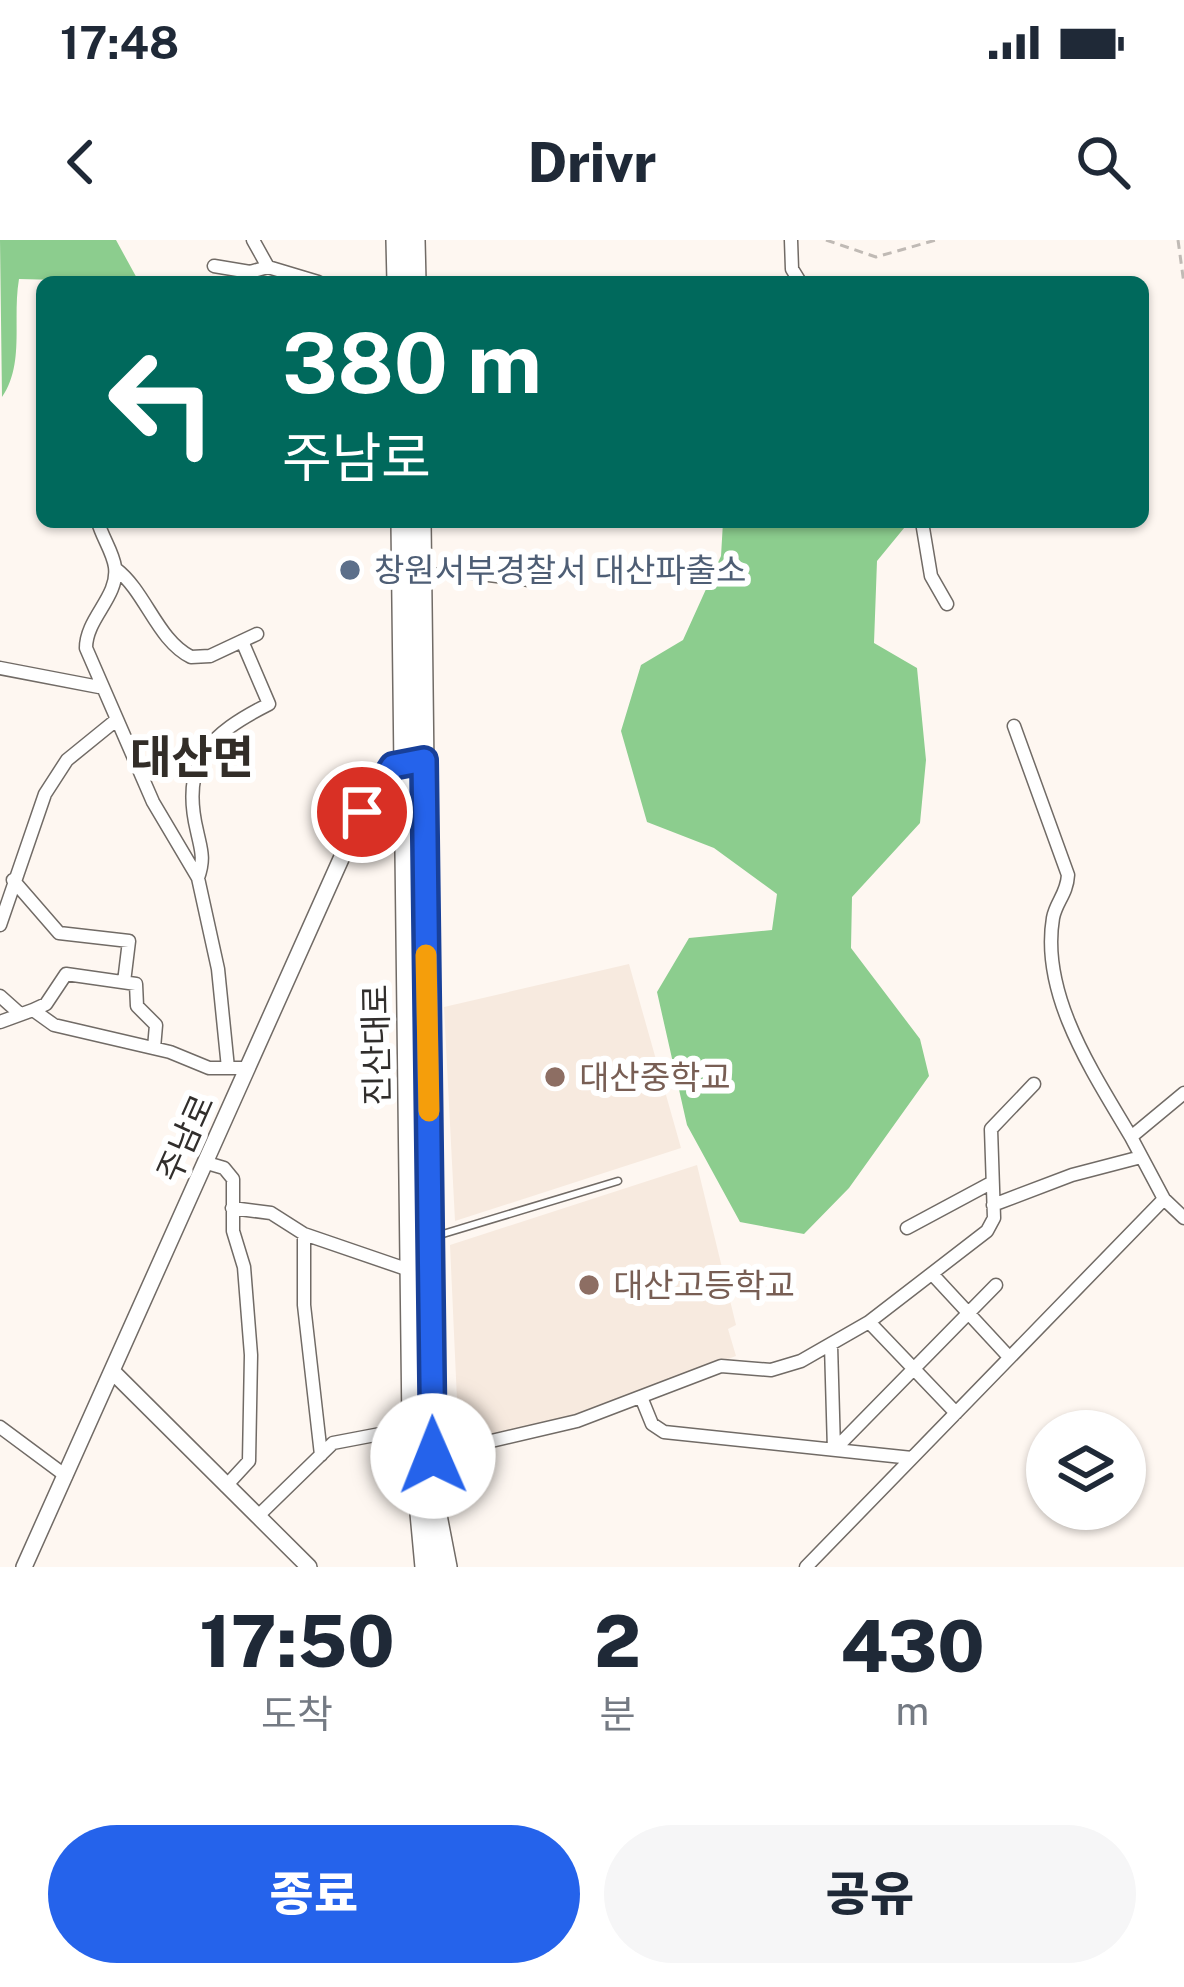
<!DOCTYPE html>
<html lang="ko">
<meta charset="utf-8">
<style>
body{margin:0;font-family:"Public Sans","Noto Sans KR",sans-serif;background:#f6f6f7;color:#1f2937;height:100vh;display:flex;flex-direction:column;font-size:45px;white-space:nowrap}
*{box-sizing:border-box;margin:0}
p{font-size:39px;color:#747a83}
.icon{flex:none;width:66px;height:66px;fill:none;stroke:currentColor;stroke-width:2;stroke-linecap:round;stroke-linejoin:round}
.map{position:relative;height:1327px;overflow:hidden}
.panel{display:flex;flex-direction:column;background:#fff;flex:1}
.panel>*{flex:none}
.guide{position:absolute;left:36px;top:36px;width:1113px;height:252px;border-radius:18px;box-shadow:0 3px 9px #0004;background:#00695c;color:#fff;overflow:hidden}
.fabs{position:absolute;left:1026px;top:1170px;display:grid;gap:24px}
.fabs a{display:grid;place-items:center;width:120px;height:120px;border-radius:50%;background:#fff;box-shadow:0 3px 9px #0004;font-size:60px}
.pin{position:absolute;display:grid;place-items:center;width:102px;height:102px;color:#fff;margin:-51px;border:6px solid #fff;border-radius:50%;box-shadow:0 3px 12px #0007}
.me{position:absolute;width:132px;margin:-66px;rotate:359deg;stroke-linejoin:round;filter:drop-shadow(0 0 9px #0008)}
.turn{display:flex;align-items:center;gap:42px;height:252px;padding:0 48px;font-size:54px}
.turn .icon{width:156px;height:156px;stroke-width:2.5}
.turn b{display:block;font-size:84px;line-height:102px}
.eta{display:flex;justify-content:space-evenly;align-items:center;height:204px;text-align:center}
.eta b{font-size:72px;font-weight:800;line-height:84px}
.primary-button{display:flex;gap:24px;margin-top:auto;padding:24px 48px}
.primary-button a{flex:1;height:138px;border-radius:72px;background:#2563eb;color:#fff;font-size:48px;font-weight:800;line-height:138px;text-align:center}
.primary-button a+a{background:#f6f6f7;color:#1f2937}
.status{display:flex;justify-content:space-between;align-items:center;height:84px;padding:0 60px;background:#fff;direction:ltr}
.status svg{height:33px;fill:currentColor}
header{display:flex;justify-content:space-between;align-items:center;height:156px;padding:0 48px;background:#fff;font-size:54px;font-weight:800}
.map>svg:first-child{display:block}
.built{fill:#f7eadf}
.forest{fill:#8ccd8e}
.lines{fill:none;stroke-linecap:round;stroke-linejoin:round}
.service-casing{stroke:#716b66;stroke-width:9}
.minor-casing{stroke:#716b66;stroke-width:15}
.tertiary-casing{stroke:#716b66;stroke-width:18}
.primary-casing{stroke:#716b66;stroke-width:24}
.path{stroke:#c0bab5;stroke-width:3;stroke-dasharray:9 6;stroke-linecap:butt}
.service{stroke:#fff;stroke-width:6}
.minor{stroke:#fff;stroke-width:12}
.tertiary{stroke:#fff;stroke-width:15}
.primary{stroke:#fff;stroke-width:21}
.route-casing{stroke:#184099;stroke-width:30}
.route{stroke:#2563eb;stroke-width:21}
.slow{stroke:#f59e0b;stroke-width:21}
.service-dot{fill:#5c6f8a;stroke:#fff;stroke-width:4.5}
.education-dot{fill:#8d6e63;stroke:#fff;stroke-width:4.5}
.labels{text-anchor:middle;dominant-baseline:central;stroke-width:12;stroke-linejoin:round;paint-order:stroke}
.service-label{font-size:33px;fill:#4e5e75;stroke:#fff;text-anchor:start}
.street-label{font-size:33px;fill:#312e2c;stroke:#fff}
.education-label{font-size:33px;fill:#785e54;stroke:#fff;text-anchor:start}
.district-label{font-size:45px;font-weight:bold;fill:#322d28;stroke:#fff}
</style>
<div class="status"><b>17:48</b><svg viewBox="0 0 49 12"><path d="M0 12V9h3v3zM5 12V6h3v6zM10 12V3h3v9zM15 12V0h3v12zM26 1h20v11H26zM47 4h2v5h-2z"/></svg></div>
<header><svg class="icon" aria-label="back" viewBox="0 0 24 24"><path d="M15 5l-7 7 7 7"/></svg>Drivr<svg class="icon" aria-label="search" viewBox="0 0 24 24"><circle cx="10" cy="10" r="6"/><path d="M15 15l6 6"/></svg></header>
<div class="map">
<svg width="1184" height="1327" viewBox="0 0 1184 1327">
<rect width="100%" height="100%" fill="#fef7f1"/>
<!-- built -->
<path class="built" d="M 629,724 L 681,908 L 455,981 L 444,767 Z
M 697,925 L 736,1085 L 728,1089 L 736,1116 L 574,1178 L 459,1204 L 450,1005 Z"/>
<!-- forest -->
<path class="forest" d="M 0,0 L 116,0 L 139,42 L 19,39 C 12,80 25,123 2,157 Z
M 723,282 L 909,282 L 877,321 L 874,403 L 917,428 L 926,520 L 920,583 L 852,657 L 851,708 L 920,799 L 929,836 L 849,948 L 804,994 L 740,982 L 687,885 L 657,752 L 689,698 L 772,690 L 777,654 L 714,608 L 647,582 L 621,491 L 641,425 L 683,400 L 721,316 Z"/>
<g class="lines">
<!-- service casing -->
<g class="service-casing">
<path id="service" d="M 424,330 L 529,343
M 433,997 L 618,941"/>
</g>
<!-- minor casing -->
<g class="minor-casing">
<path id="minor" d="M 253,0 L 268,27 L 318,42
M 791,0 L 792,29 L 800,42
M 214,26 L 250,32 L 268,27
M 98,282 C 102,297 113,312 115,327 C 119,357 86,378 86,408 L 153,562 L 198,638 L 218,729 L 228,828
M 922,282 L 931,336 L 947,364
M 116,329 C 146,352 157,400 191,417 L 210,416 L 257,394
M 0,428 L 99,447
M 1014,486 L 1068,635 C 1067,654 1056,662 1053,678 C 1040,755 1094,834 1131,897
M 198,638 C 205,618 201,610 197,591 C 180,521 210,494 269,464 L 242,401
M 13,640 L 59,693 L 129,701 L 124,742
M 0,685 L 45,554 L 67,520 L 115,481
M 0,756 L 19,773
M 33,770 L 46,764 L 66,734 L 136,744 L 137,766 L 156,785 L 154,808
M 0,782 L 33,770 L 54,785 L 170,812 L 209,828 L 248,828
M 1184,853 L 1131,897 L 1164,959 L 1184,978
M 207,923 L 224,928 L 233,939 L 233,991 L 244,1027 L 251,1115 L 249,1221 L 226,1246
M 993,965 L 1072,935 L 1141,917
M 232,968 L 271,973 L 304,994 L 304,1065 L 321,1215
M 907,988 L 989,944
M 304,994 L 412,1031
M 934,1036 L 1009,1117
M 869,1082 L 956,1173
M 831,1105 L 834,1210
M 641,1157 L 652,1184 L 664,1192 L 912,1218
M 0,1187 L 66,1236
M 834,1210 L 996,1045
M 427,1216 L 577,1181 L 721,1126 L 771,1130 L 801,1121 L 869,1082 L 987,991 L 994,978 L 991,889 L 1034,844
M 258,1276 L 333,1203 L 417,1187
M 806,1327 L 1164,959"/>
</g>
<!-- tertiary casing -->
<g class="tertiary-casing">
<path id="tertiary" d="M 112,1131 L 309,1327
M 24,1327 L 362,572 L 385,533 L 411,520"/>
</g>
<!-- primary casing -->
<g class="primary-casing">
<path id="primary" d="M 397,0 L 398,42
M 414,0 L 415,42
M 402,282 L 413,1187 L 426,1327
M 420,282 L 431,1187 L 434,1265 L 446,1327
M 362,572 L 389,577 L 406,593"/>
</g>
<!-- path -->
<path class="path" d="M 826,0 L 876,17 L 936,0
M 1178,0 L 1184,44"/>
<!-- service -->
<use href="#service" class="service"/>
<!-- minor -->
<use href="#minor" class="minor"/>
<!-- tertiary -->
<use href="#tertiary" class="tertiary"/>
<!-- primary -->
<use href="#primary" class="primary"/>
</g>
<g class="lines">
<!-- route casing -->
<g class="route-casing">
<path id="route" d="M 362,572 L 393,526 L 424,520 L 433,1216"/>
</g>
<!-- route -->
<use href="#route" class="route"/>
<!-- slow -->
<path class="slow" d="M 426,715 L 429,871"/>
</g>
<!-- markers -->
<circle class="service-dot" cx="350" cy="330" r="12"/>
<g class="education-dot">
<circle cx="555" cy="837" r="12"/>
<circle cx="589" cy="1045" r="12"/>
</g>
<g class="labels">
<!-- service labels -->
<g class="service-label">
<text x="374" y="330">창원서부경찰서 대산파출소</text>
</g>
<!-- street labels -->
<g class="street-label">
<text transform="translate(376 805) rotate(-91)">진산대로</text>
<text transform="translate(185 898) rotate(-66)">주남로</text>
</g>
<!-- education labels -->
<g class="education-label">
<text x="579" y="837">대산중학교</text>
<text x="613" y="1045">대산고등학교</text>
</g>
<!-- district labels -->
<g class="district-label">
<text x="192" y="516">대산면</text>
</g>
</g>
</svg>
<div class="fabs">
<a><svg class="icon" aria-label="layers" viewBox="0 0 24 24"><path d="M12 4l9 5-9 5-9-5zM3 14l9 5 9-5"/></svg></a>
</div>
<div class="pin" style="left:362px;top:572px;background:#d93025"><svg class="icon" aria-label="arrive" viewBox="0 0 24 24"><path d="M6 21V4h12l-3 4 3 4H6"/></svg></div>
<svg class="me" style="left:433px;top:1216px" viewBox="-20 -20 40 40"><circle r="19" fill="#fff"/><path d="M0-13L10 11 0 6-10 11z" fill="#2563eb"/></svg>
<div class="guide">
<div class="turn"><svg class="icon" aria-label="left" viewBox="0 0 24 24"><path d="M17 20v-9H6M10 6l-5 5 5 5"/></svg><div><b>380 m</b>주남로</div></div>
</div>
</div>
<section class="panel">
<div class="eta">
<div><b>17:50</b><p>도착</p></div>
<div><b>2</b><p>분</p></div>
<div><b>430</b><p>m</p></div>
</div>
<div class="primary-button"><a>종료</a><a>공유</a></div>
</section>
